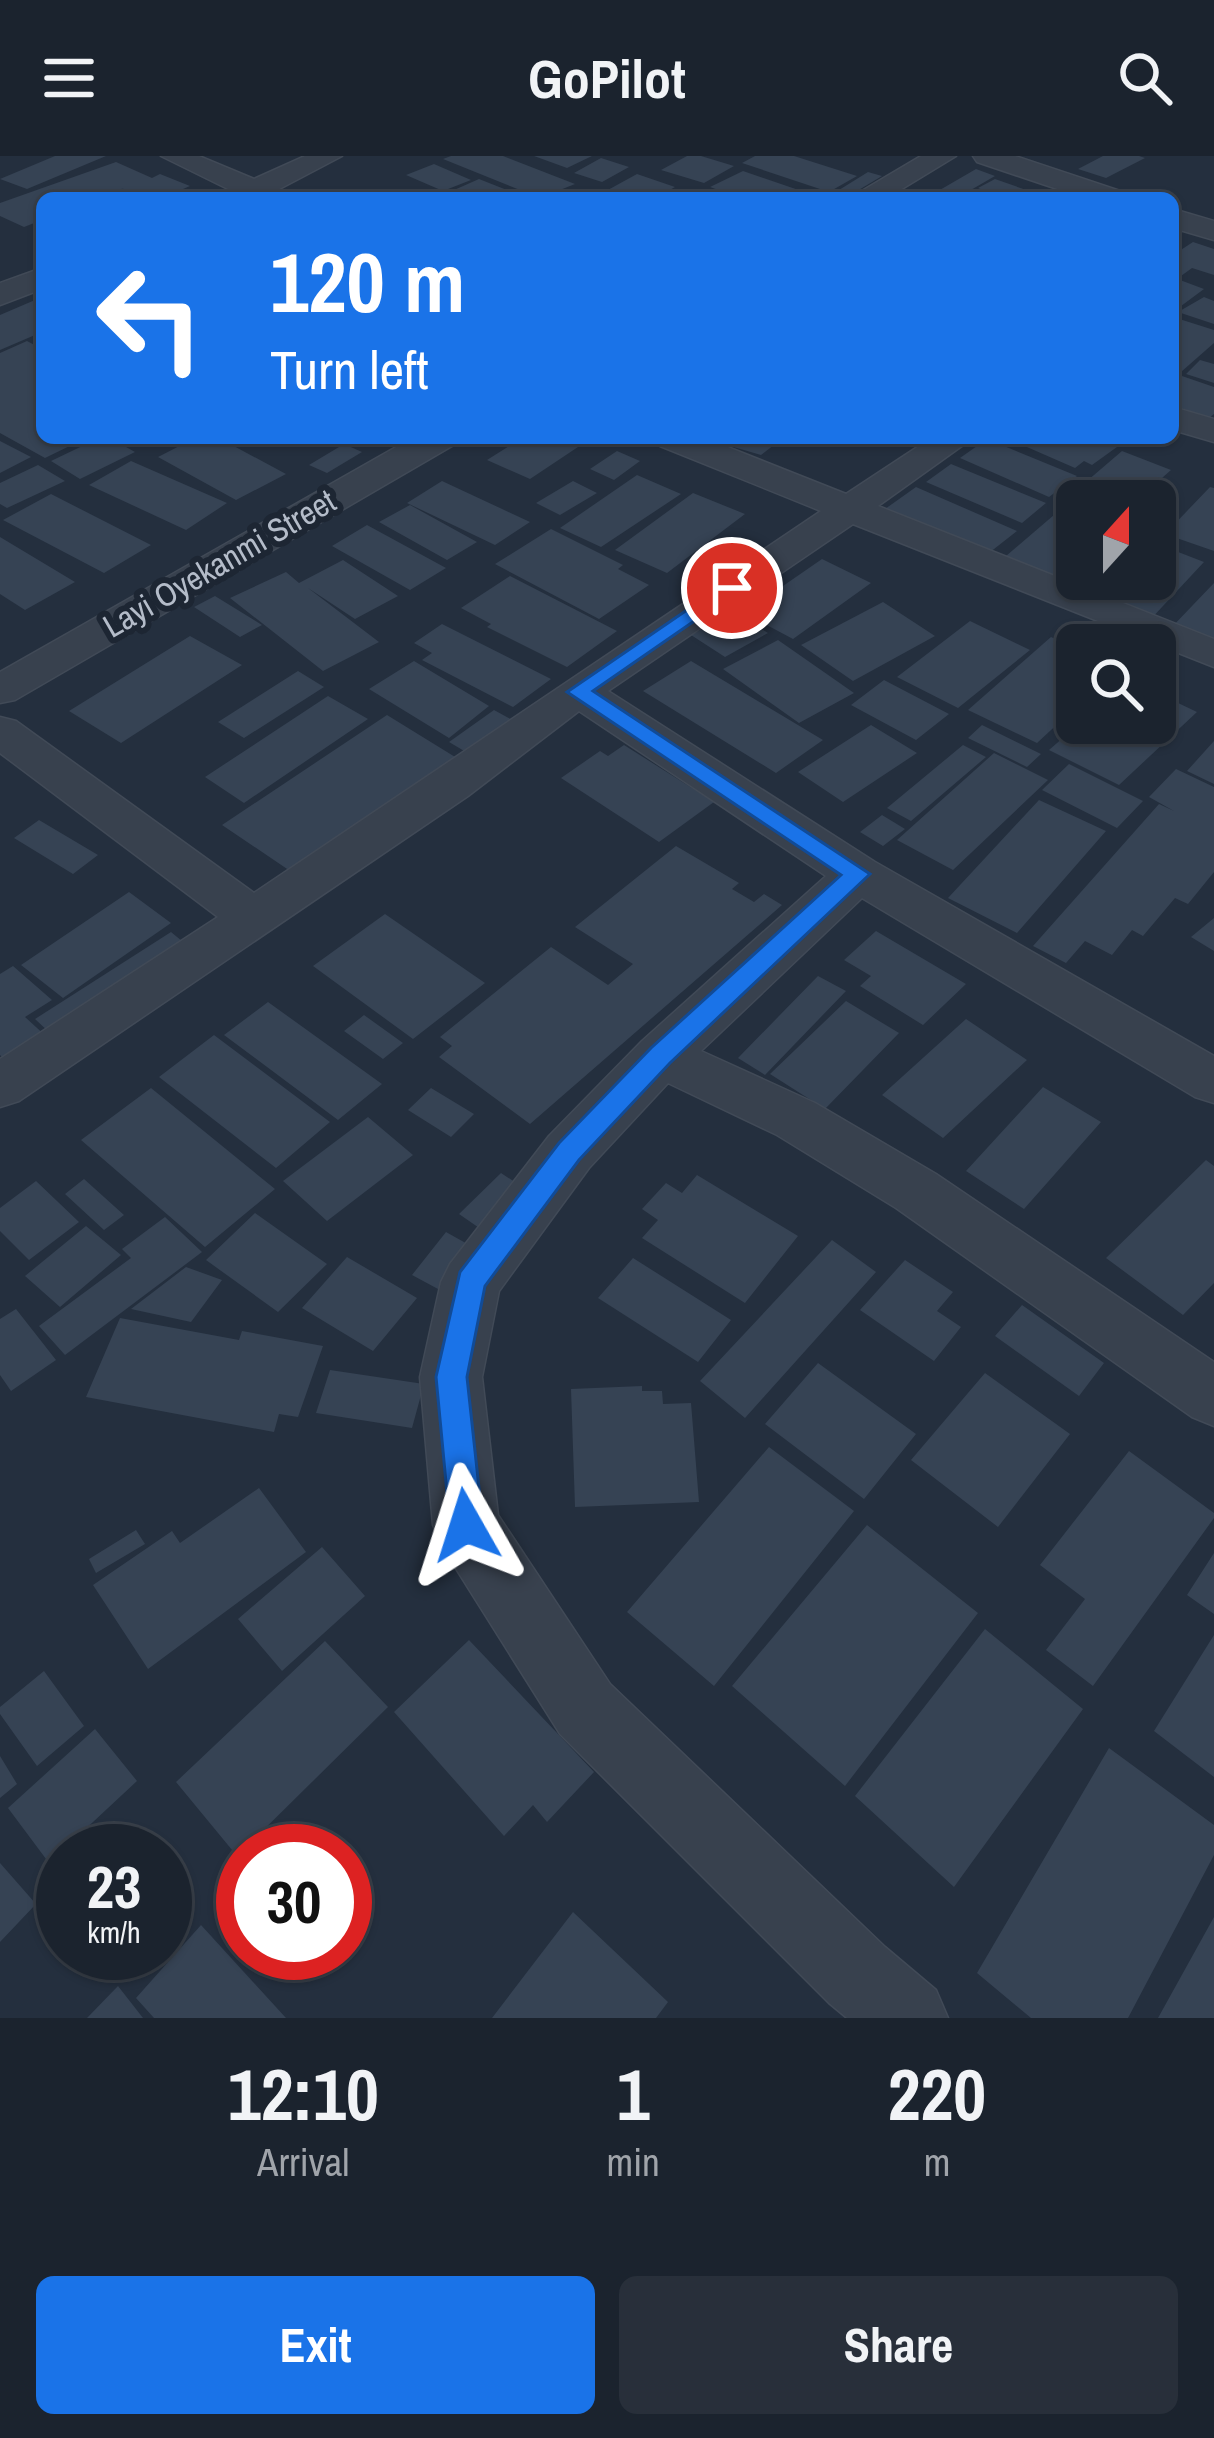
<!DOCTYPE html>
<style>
body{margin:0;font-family:"Archivo Narrow",sans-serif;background:#282f3a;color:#f1f3f6;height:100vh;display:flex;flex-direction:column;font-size:45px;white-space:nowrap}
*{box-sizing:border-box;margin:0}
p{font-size:39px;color:#a0a4aa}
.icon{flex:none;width:66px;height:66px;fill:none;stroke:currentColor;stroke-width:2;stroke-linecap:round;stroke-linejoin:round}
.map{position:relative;height:1862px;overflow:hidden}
.panel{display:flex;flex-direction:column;background:#1b232e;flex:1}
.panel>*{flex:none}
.hud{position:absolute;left:36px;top:36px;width:1143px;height:252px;border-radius:18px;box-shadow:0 3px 9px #0004,0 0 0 3px #39404a;background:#1a73e8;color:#fff;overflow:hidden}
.needle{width:78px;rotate:21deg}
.tools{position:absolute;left:1056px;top:324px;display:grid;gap:24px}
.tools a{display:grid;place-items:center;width:120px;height:120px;border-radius:18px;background:#1b232e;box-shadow:0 3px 9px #0004,0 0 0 3px #39404a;font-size:60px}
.speed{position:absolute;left:36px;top:1668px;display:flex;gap:24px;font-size:60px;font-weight:700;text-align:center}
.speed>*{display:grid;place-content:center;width:156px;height:156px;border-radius:50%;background:#1b232e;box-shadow:0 3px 9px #0004,0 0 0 3px #39404a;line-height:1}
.speed small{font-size:30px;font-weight:400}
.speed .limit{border:18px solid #d22;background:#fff;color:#111}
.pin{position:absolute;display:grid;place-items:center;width:102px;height:102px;color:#fff;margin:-51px;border:6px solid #fff;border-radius:50%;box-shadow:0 3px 12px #0007}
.me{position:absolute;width:132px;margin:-66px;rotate:354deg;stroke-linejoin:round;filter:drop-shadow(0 0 9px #0008)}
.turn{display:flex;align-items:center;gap:42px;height:252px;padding:0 36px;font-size:54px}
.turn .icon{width:156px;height:156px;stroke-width:2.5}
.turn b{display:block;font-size:84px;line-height:102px}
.eta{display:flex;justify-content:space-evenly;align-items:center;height:204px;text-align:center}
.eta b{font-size:72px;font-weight:800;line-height:84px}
.cta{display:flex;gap:24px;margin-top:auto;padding:24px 36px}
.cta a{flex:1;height:138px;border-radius:18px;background:#1a73e8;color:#fff;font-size:48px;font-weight:800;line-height:138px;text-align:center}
.cta a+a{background:#282f3a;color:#f1f3f6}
header{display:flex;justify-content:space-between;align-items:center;height:156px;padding:0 36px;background:#1b232e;font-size:54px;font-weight:800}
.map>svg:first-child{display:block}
.building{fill:#364354}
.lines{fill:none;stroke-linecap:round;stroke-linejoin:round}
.minor-casing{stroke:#414a57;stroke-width:3}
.minor{fill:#38414e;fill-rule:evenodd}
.route{fill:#1a73e8;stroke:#114b97;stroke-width:3}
.labels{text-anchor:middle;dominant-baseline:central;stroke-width:12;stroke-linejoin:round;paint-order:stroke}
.far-street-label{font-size:33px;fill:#b4bcc9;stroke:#1d2633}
</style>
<header><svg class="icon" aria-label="menu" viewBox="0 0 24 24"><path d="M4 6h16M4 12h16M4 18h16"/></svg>GoPilot<svg class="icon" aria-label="search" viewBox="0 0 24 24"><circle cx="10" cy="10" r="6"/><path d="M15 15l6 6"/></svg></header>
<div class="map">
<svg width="1214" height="1862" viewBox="0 0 1214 1862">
<rect width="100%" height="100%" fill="#242f3e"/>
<!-- building -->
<path class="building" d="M 55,0 L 106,0 L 27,33 L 0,23 Z
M 451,0 L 503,0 L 575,28 L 540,42 L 443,3 Z
M 534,0 L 592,0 L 567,12 Z
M 687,0 L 701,0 L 734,10 L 704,27 L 661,14 Z
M 755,0 L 794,0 L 857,20 L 829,36 L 742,7 Z
M 1103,0 L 1139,0 L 1145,2 L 1106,22 L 1078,13 Z
M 601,2 L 629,11 L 602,26 L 574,17 Z
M 116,6 L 152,22 L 160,18 L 190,30 L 162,42 L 104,42 L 124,32 L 98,42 L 42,42 L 42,64 L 24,71 L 0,60 L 0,47 Z
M 434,8 L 471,24 L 443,35 L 406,19 Z
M 976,13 L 995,20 L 957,42 L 926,42 Z
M 743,15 L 819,41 L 819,42 L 741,42 L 710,31 Z
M 868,16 L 882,20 L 852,38 L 839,34 Z
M 637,18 L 675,31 L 655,42 L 626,42 L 606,35 Z
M 479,23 L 527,42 L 436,42 Z
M 995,23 L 1029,35 L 1015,42 L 972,42 L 985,35 L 978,32 Z
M 1193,86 L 1214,93 L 1214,119 L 1192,112 L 1181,120 L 1173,117 L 1173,99 Z
M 1180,124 L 1204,133 L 1173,156 L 1173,129 Z
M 42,141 L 42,176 L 0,194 L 0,159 Z
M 1204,141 L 1214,145 L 1214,168 L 1178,156 Z
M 1173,161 L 1214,174 L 1214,187 L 1173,223 Z
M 27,185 L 42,193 L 42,282 L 86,282 L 45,302 L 0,277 L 0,197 Z
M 1200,204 L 1214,208 L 1214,227 L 1186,218 Z
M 1182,220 L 1214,231 L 1214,258 L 1209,262 L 1173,249 L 1173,227 Z
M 99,282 L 110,282 L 135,296 L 80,323 L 51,305 Z
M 195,282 L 219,282 L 286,318 L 236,344 L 158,301 Z
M 522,282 L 580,282 L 587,285 L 530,323 L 487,304 Z
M 717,282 L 783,282 L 761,299 L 713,285 Z
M 1006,282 L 1096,282 L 1117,291 L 1092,309 L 1084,305 L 1075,312 Z
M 987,283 L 1077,320 L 1049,341 L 960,302 Z
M 0,285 L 31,301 L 0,317 Z
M 344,288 L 362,296 L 327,317 L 309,309 Z
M 617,295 L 640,305 L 614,324 L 590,313 Z
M 1122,295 L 1171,314 L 1136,345 L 1117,345 L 1080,331 Z
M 131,305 L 227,347 L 186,374 L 89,329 Z
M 951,308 L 1046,347 L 1022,367 L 926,326 Z
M 38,309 L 65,325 L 7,352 L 0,348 L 0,327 Z
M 637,319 L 681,338 L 601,391 L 560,372 Z
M 442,325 L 530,366 L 495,389 L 407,347 Z
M 573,325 L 597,337 L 560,359 L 536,347 Z
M 916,331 L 1017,375 L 980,404 L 878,358 Z
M 1210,331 L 1214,332 L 1214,395 L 1165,378 Z
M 693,337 L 745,358 L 667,417 L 615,394 Z
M 51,338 L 151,389 L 104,417 L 3,364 Z
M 410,349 L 477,386 L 447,404 L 379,366 Z
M 1061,353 L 1077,359 L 1077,412 L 1063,424 L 1006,400 Z
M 367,369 L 446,412 L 410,434 L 332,390 Z
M 551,373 L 623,409 L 618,413 L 649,429 L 599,463 L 495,408 Z
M 0,381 L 75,426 L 25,454 L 0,438 Z
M 1155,387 L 1204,406 L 1149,465 L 1079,437 L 1094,423 L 1155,423 Z
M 822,403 L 871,427 L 793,483 L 744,457 Z
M 343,404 L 398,440 L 355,463 L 308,432 L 379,486 L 323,515 L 230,442 L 286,416 L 299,427 Z
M 510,420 L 617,475 L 567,511 L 487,471 L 491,468 L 461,452 Z
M 1214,427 L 1214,490 L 1170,473 Z
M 215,440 L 262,469 L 240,481 L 194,451 Z
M 883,446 L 935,480 L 853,525 L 801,489 Z
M 734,456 L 768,477 L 725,501 L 691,479 Z
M 970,465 L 1030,494 L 958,552 L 897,521 Z
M 442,468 L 551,523 L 513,551 L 422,504 L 432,497 L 414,487 Z
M 190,480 L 242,509 L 121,587 L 69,555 Z
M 1051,481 L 1077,493 L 1077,550 L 1037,587 L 968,554 Z
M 778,484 L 854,537 L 799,567 L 723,513 Z
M 414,505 L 489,550 L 449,582 L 369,533 Z
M 691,505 L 823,584 L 776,617 L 643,535 Z
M 298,515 L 324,531 L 244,582 L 218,566 Z
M 884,524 L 949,558 L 916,584 L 851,549 Z
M 1155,536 L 1197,556 L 1119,629 L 1049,594 L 1080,567 L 1155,567 Z
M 328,540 L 368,563 L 244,647 L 205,621 Z
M 494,554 L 516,566 L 471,599 L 449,586 Z
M 387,559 L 460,604 L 296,719 L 222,669 Z
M 871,569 L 917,597 L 843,646 L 798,616 Z
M 982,569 L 1041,598 L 1027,611 L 968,582 Z
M 1214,585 L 1214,628 L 1187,615 Z
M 624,589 L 714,646 L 659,686 L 561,622 L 600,595 L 608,600 Z
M 963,589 L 986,601 L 911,665 L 887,652 Z
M 994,597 L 1048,624 L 953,714 L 897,684 Z
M 1069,608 L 1143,645 L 1117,672 L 1042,634 Z
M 1176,613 L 1214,631 L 1214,716 L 1188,748 L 1175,742 L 1143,780 L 1132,774 L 1112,799 L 1085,785 L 1066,807 L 1033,790 L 1159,648 L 1174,655 L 1149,641 Z
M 1039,644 L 1106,675 L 1017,777 L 948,742 Z
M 882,659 L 905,673 L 883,690 L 860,676 Z
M 39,664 L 98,699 L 73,718 L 14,682 Z
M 676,690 L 739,727 L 732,733 L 754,746 L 764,738 L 782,749 L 530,968 L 439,901 L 452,890 L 440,881 L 551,791 L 608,829 L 633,808 L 575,771 Z
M 129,736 L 171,767 L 63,842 L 21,809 Z
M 385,758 L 485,827 L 413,883 L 313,810 Z
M 1214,762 L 1214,795 L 1191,781 Z
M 876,775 L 966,828 L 923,869 L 860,830 L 871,820 L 844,804 Z
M 171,776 L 188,790 L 51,878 L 35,863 Z
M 13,810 L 52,844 L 25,861 L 48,882 L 9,908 L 0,899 L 0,818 Z
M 818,820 L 846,835 L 765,919 L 738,902 Z
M 846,845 L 899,877 L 825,953 L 770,918 Z
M 268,846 L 382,928 L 338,964 L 224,879 Z
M 364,859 L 403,887 L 383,903 L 344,875 Z
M 966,863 L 1027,904 L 943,982 L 882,939 Z
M 214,879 L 330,966 L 276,1012 L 159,921 Z
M 1043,931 L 1101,966 L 1024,1053 L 966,1015 Z
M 151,932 L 275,1033 L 205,1091 L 81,984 Z
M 431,932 L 474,958 L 451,981 L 408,954 Z
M 368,961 L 413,999 L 327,1065 L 283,1025 Z
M 1206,1004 L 1214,1010 L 1214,1127 L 1183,1159 L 1106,1102 Z
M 501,1017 L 527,1034 L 485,1076 L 459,1058 Z
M 697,1019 L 798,1080 L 745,1147 L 642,1082 L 658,1064 L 642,1053 L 666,1027 L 682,1037 Z
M 84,1023 L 124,1059 L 104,1074 L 65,1038 Z
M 36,1025 L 79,1066 L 29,1104 L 0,1075 L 0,1052 Z
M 255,1057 L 327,1108 L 278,1156 L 206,1104 Z
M 165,1061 L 202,1096 L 65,1199 L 39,1170 L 131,1102 L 122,1093 Z
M 86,1070 L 121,1099 L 60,1151 L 25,1120 Z
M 446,1076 L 471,1090 L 438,1133 L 412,1119 Z
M 832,1084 L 876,1116 L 745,1262 L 700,1225 Z
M 347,1101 L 417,1142 L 373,1195 L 302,1152 Z
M 633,1102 L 731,1164 L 698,1206 L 598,1142 Z
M 905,1104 L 953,1136 L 937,1155 L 961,1171 L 934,1205 L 860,1154 Z
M 186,1111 L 222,1124 L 191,1166 L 131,1153 Z
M 1022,1149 L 1104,1207 L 1079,1240 L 995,1180 Z
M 16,1153 L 56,1204 L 11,1235 L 0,1219 L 0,1163 Z
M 120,1162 L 239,1184 L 242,1175 L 323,1190 L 298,1261 L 279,1258 L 274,1276 L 86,1241 Z
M 818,1207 L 916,1278 L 864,1343 L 765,1268 Z
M 330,1214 L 424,1228 L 412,1272 L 316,1257 Z
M 985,1217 L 1070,1278 L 998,1371 L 911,1304 Z
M 642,1230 L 642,1235 L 662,1235 L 663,1248 L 691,1247 L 699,1346 L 575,1351 L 571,1233 Z
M 769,1291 L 854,1355 L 714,1530 L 627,1456 Z
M 1129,1295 L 1214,1357 L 1214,1362 L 1093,1530 L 1046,1494 L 1085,1443 L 1040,1409 Z
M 259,1332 L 306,1396 L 148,1513 L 93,1429 L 172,1375 L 180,1387 Z
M 867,1369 L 978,1457 L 845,1630 L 732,1530 Z
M 136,1374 L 145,1388 L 96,1417 L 89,1403 Z
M 322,1391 L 365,1440 L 282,1515 L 238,1463 Z
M 1214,1397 L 1214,1458 L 1187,1439 Z
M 985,1473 L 1083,1553 L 954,1731 L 855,1640 Z
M 1214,1479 L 1214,1621 L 1154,1575 Z
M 469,1484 L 594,1616 L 547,1666 L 533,1649 L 504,1680 L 394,1556 Z
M 325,1485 L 388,1551 L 237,1700 L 176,1626 Z
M 44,1515 L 84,1570 L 37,1610 L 0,1558 L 0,1551 Z
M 95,1573 L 137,1625 L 49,1707 L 8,1652 Z
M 1109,1592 L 1214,1669 L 1214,1699 L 1128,1862 L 1031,1862 L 977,1817 Z
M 0,1600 L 17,1628 L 0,1642 Z
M 0,1707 L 36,1748 L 0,1786 Z
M 573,1756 L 668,1846 L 656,1862 L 492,1862 Z
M 1214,1761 L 1214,1862 L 1158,1862 Z
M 201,1769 L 286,1862 L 154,1862 L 136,1842 Z
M 118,1830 L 143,1862 L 87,1862 Z"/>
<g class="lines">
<!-- minor casing -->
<g class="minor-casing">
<path id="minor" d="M 161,0 L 199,0 L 254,23 L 305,0 L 342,0 L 266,40 L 221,42 L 230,34 Z
M 921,0 L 956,0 L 887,42 L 850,42 Z
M 973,0 L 1015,0 L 1123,36 L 1128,42 L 1084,42 L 977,6 Z
M 1173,53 L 1214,65 L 1214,84 L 1173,72 Z
M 42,112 L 42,133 L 0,149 L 0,127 Z
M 1173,251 L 1214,263 L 1214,286 L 1173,274 Z
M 412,282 L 457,282 L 452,290 L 15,544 L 0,547 L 0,516 Z
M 655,282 L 705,282 L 846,338 L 931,282 L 973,282 L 878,350 L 1214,483 L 1214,511 L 853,368 L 608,535 L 875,706 L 1214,900 L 1214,947 L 1195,941 L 862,742 L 701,895 L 815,947 L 936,1018 L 1214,1206 L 1214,1270 L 1192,1261 L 896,1052 L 777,979 L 668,927 L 589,1012 L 499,1135 L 482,1221 L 498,1359 L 610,1528 L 885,1791 L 936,1834 L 948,1862 L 847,1862 L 829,1847 L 560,1578 L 443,1392 L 433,1369 L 420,1221 L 441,1126 L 450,1108 L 549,980 L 642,885 L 826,720 L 579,555 L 468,640 L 19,945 L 0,951 L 0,903 L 218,761 L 0,597 L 0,561 L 16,565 L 254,737 L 821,355 L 660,290 Z"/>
</g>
<!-- minor -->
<use href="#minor" class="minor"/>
</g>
<!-- route -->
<path class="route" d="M 725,428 L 742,432 L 593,535 L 870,718 L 670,907 L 579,1004 L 485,1130 L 467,1221 L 483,1369 L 478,1381 L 466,1385 L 455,1381 L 450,1369 L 436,1221 L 460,1116 L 559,987 L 651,892 L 841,719 L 567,536 Z"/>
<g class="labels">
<!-- far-street labels -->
<g class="far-street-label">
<text transform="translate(219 407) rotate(-30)">Layi Oyekanmi Street</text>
</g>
</g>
</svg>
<div class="tools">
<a><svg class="needle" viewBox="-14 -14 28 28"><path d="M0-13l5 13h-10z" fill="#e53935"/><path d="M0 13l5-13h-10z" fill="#a0a4aa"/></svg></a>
<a><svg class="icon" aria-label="search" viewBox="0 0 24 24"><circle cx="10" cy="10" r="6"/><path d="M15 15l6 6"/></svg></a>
</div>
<div class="speed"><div>23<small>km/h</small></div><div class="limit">30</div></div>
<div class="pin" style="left:732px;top:432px;background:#d93025"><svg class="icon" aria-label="arrive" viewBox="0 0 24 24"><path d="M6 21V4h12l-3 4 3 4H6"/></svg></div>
<svg class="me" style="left:466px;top:1369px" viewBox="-20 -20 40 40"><path d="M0-17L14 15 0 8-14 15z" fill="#1a73e8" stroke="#fff" stroke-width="4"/></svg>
<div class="hud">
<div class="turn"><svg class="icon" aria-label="left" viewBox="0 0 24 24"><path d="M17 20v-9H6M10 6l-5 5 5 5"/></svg><div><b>120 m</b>Turn left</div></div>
</div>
</div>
<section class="panel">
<div class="eta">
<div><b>12:10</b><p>Arrival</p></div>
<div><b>1</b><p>min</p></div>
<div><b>220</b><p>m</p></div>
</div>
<div class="cta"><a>Exit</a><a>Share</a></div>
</section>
